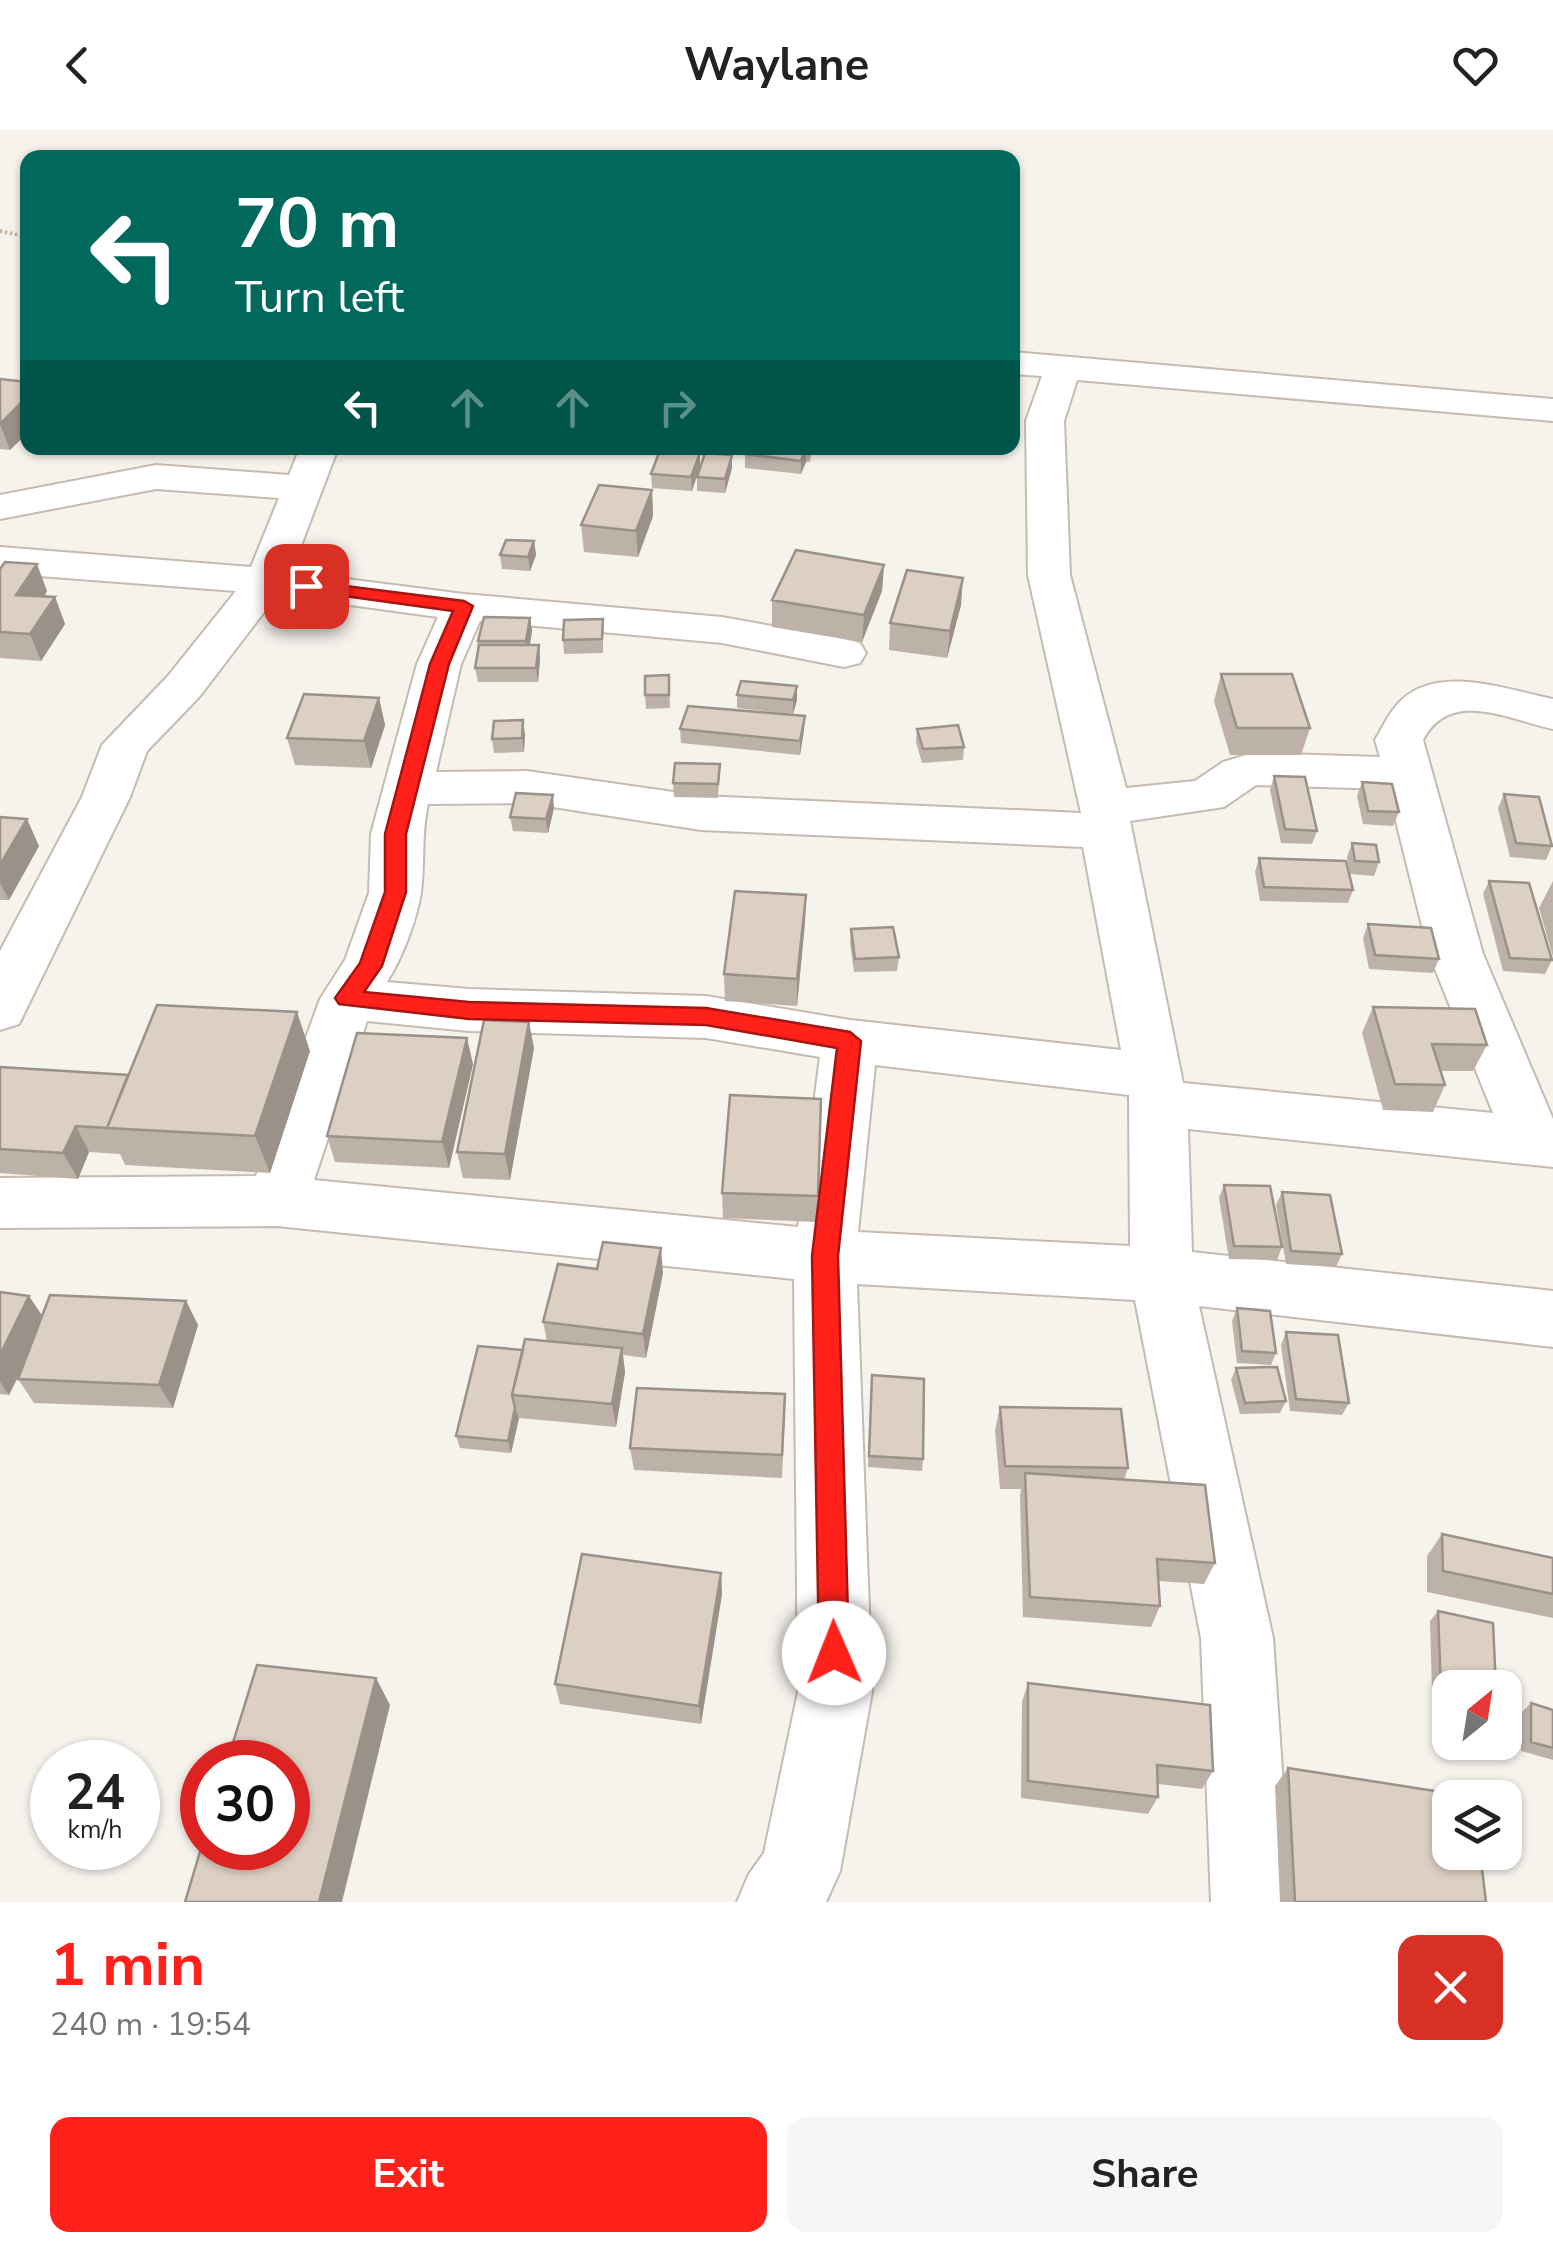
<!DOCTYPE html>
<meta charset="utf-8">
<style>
body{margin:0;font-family:"Nunito Sans",sans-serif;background:#f6f6f6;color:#222;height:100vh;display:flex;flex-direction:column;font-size:38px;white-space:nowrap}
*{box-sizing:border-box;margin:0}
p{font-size:32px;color:#767676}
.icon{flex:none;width:55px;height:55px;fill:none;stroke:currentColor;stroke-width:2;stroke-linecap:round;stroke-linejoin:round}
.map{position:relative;height:1772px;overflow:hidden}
.details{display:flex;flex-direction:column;background:#fff;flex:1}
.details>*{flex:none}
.banner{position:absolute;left:20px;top:20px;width:1000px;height:305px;border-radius:20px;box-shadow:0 2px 8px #0004;background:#00695c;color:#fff;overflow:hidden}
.needle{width:65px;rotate:30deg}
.controls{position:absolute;left:1432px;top:1540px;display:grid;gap:20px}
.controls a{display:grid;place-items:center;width:90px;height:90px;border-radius:20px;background:#fff;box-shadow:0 2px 8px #0004;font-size:50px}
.speed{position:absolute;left:30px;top:1610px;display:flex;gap:20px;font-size:50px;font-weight:700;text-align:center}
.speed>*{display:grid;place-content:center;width:130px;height:130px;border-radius:50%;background:#fff;box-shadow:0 2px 8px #0004;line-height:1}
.speed small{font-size:25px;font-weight:400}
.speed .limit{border:15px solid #d22;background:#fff;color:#111}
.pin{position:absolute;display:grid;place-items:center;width:85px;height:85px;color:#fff;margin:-42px;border-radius:20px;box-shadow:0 5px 15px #0006}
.me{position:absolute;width:110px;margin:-55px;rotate:359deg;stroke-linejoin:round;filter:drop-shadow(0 0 8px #0008)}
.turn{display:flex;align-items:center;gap:35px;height:210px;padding:0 50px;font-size:45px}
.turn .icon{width:130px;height:130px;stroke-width:2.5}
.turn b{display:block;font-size:70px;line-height:85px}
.lanes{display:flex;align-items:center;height:95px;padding:0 50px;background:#0003;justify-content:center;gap:50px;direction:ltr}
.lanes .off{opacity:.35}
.round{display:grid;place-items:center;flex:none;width:105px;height:105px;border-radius:20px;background:#f6f6f6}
.headline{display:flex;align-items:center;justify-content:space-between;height:170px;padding:0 50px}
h1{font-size:60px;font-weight:700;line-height:75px;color:#ff211a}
.button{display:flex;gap:20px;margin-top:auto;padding:20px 50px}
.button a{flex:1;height:115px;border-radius:20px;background:#ff211a;color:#fff;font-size:40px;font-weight:700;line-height:115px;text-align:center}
.button a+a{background:#f6f6f6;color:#222}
header{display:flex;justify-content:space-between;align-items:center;height:130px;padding:0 50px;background:#fff;font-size:45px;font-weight:700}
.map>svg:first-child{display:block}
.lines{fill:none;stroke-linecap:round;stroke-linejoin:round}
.minor-casing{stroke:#c6bbb0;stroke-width:4}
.path{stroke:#c5b39d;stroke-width:4;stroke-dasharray:2.5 2.5;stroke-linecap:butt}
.minor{fill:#fff;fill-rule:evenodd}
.wall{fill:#bdb2a8}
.shaded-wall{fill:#9a9188}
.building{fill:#dccfc3;stroke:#9a9188;stroke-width:2.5}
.route{fill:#ff211a;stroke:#a61511;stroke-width:2.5}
</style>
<header><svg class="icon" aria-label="back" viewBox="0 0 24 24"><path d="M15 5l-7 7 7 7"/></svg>Waylane<svg class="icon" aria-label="heart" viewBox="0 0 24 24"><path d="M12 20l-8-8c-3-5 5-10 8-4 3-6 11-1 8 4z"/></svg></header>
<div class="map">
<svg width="1553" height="1772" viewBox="0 0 1553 1772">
<rect width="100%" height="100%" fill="#f6f2ec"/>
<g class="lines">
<!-- minor casing -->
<g class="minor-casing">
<path id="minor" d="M 1012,222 L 1553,269 L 1553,291 L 1077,250 L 1064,291 L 1070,445 L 1126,658 L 1195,651 L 1223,632 L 1253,623 L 1380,627 L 1375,610 C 1382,599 1387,586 1396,576 C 1433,531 1507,560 1553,569 L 1553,599 C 1507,589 1450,558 1423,610 L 1483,824 L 1553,989 L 1553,1037 L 1188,999 L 1192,1122 L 1553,1161 L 1553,1217 L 1199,1176 L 1273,1508 L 1291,1772 L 1211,1772 L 1201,1508 L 1135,1170 L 857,1154 L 872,1562 L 840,1741 L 826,1772 L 737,1772 L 749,1744 L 764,1723 L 798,1562 L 794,1149 L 277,1096 L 0,1098 L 0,1048 L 256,1046 L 320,869 L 345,830 L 369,763 L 371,704 L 417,534 L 438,487 L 277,465 L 200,566 L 147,621 L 130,667 L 19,894 L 0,900 L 0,821 L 82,667 L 102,615 L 168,546 L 236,461 L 0,443 L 0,417 L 251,437 L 279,368 L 156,359 L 0,389 L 0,365 L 156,335 L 289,345 L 300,318 L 338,318 L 291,442 L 464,464 L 722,487 L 844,509 L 860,513 L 866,523 L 860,533 L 844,537 L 722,513 L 480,491 L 461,534 L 436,642 L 527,641 L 701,666 L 1081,683 L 1028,445 L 1026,291 L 1042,246 L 1012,244 ZM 1256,655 L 1388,659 L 1429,824 L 1493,983 L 1183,953 L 1130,691 L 1224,677 ZM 527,673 L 701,700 L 1083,717 L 1121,920 L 850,890 L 706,866 L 469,859 L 387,852 C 402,828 417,790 421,762 C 425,732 421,704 428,674 ZM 367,891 L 469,901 L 706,908 L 820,927 L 798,1097 L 314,1050 ZM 875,935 L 1129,965 L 1130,1116 L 858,1102 Z"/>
</g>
<!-- path -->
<path class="path" d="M 0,101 L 28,107"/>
<!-- minor -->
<use href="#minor" class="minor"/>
</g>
<!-- wall -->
<path class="wall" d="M 0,249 L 28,252 L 28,302 L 10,320 L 0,319 Z
M 1012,260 L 1017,268 L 1015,281 L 1012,281 Z
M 812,318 L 810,332 L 806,332 L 801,344 L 745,338 L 745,324 Z
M 700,323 L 700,336 L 732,338 L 725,363 L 697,361 L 697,347 L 692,361 L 652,358 L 651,344 Z
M 652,360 L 653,386 L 638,427 L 584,422 L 581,395 Z
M 534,411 L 536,425 L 530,441 L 502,439 L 500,425 Z
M 884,435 L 882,461 L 862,512 L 772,497 L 772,470 Z
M 0,439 L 47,461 L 44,467 L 55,467 L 65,494 L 41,531 L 0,528 Z
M 961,475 L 947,528 L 889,520 L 890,493 Z
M 530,488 L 532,501 L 530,515 L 539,515 L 540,529 L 538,552 L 478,552 L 475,538 L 478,511 Z
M 603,489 L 603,523 L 564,524 L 563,510 Z
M 1221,544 L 1310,598 L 1301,625 L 1230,625 L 1214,571 Z
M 669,545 L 670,578 L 646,579 L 645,565 Z
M 797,556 L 797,570 L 793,584 L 737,578 L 737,565 Z
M 379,568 L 385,595 L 371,638 L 295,635 L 287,608 Z
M 680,599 L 804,600 L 800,625 L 681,613 Z
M 917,599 L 964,617 L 963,630 L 922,633 L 916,612 Z
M 525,604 L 524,622 L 494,623 L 492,609 Z
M 720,634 L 718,668 L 674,667 L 673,653 Z
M 1274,646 L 1317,701 L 1312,714 L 1281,713 L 1270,660 Z
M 1362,652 L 1399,682 L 1393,696 L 1363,694 L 1357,666 Z
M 1504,664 L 1552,716 L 1546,730 L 1510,727 L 1498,678 Z
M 554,678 L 548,703 L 513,701 L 510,687 Z
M 0,687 L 39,716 L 9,770 L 0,770 Z
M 1352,713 L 1379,732 L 1374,746 L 1350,744 L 1347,727 Z
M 1259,728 L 1353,760 L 1348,773 L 1260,771 L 1255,742 Z
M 1489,751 L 1552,830 L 1545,844 L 1503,841 L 1483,764 Z
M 1553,751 L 1553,827 L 1539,778 Z
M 806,765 L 805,792 L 797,876 L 725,871 L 724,844 Z
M 1368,794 L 1439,829 L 1433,843 L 1369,839 L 1363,808 Z
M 851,799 L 899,827 L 897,841 L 854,842 L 850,813 Z
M 1373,877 L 1487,915 L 1473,941 L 1441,941 L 1445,955 L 1433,982 L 1383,980 L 1362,903 Z
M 534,918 L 510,1050 L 463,1048 L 457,1022 Z
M 310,921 L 270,1043 L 125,1035 L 120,1024 L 89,1022 L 78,1049 L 0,1043 L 0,937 L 128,945 Z
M 473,934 L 449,1038 L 335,1032 L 327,1006 Z
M 821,969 L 817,1092 L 723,1088 L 722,1063 Z
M 1224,1055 L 1282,1117 L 1277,1130 L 1229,1129 L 1219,1068 Z
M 1282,1062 L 1342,1124 L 1336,1137 L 1286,1134 L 1276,1075 Z
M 597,1139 L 663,1143 L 646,1228 L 623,1225 L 625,1242 L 616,1297 L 519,1288 L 511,1323 L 460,1318 L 456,1306 L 523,1220 L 547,1211 L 543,1192 Z
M 0,1162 L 42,1186 L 186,1171 L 198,1195 L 173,1278 L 34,1273 L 18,1249 L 22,1239 L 9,1265 L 0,1264 Z
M 1237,1178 L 1276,1223 L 1271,1235 L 1237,1233 L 1232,1191 Z
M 1286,1202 L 1349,1273 L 1342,1285 L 1290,1281 L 1281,1215 Z
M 1236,1238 L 1286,1271 L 1280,1283 L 1240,1284 L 1231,1250 Z
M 871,1258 L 923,1329 L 922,1341 L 868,1337 Z
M 1000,1277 L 1128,1338 L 1124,1350 L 1215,1433 L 1204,1454 L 1158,1451 L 1160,1476 L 1151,1497 L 1023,1487 L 1020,1366 L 1021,1359 L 1000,1359 L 995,1300 Z
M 785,1288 L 782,1348 L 634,1340 L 630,1318 Z
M 1442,1404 L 1553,1428 L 1553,1488 L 1427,1462 L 1427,1426 Z
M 721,1443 L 722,1464 L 701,1594 L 560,1574 L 555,1554 Z
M 1438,1481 L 1450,1558 L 1450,1601 L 1433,1597 L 1430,1491 Z
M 1028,1553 L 1213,1641 L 1202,1659 L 1158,1654 L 1158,1667 L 1148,1684 L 1021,1668 L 1022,1572 Z
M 1531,1573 L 1553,1580 L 1553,1630 L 1521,1621 L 1521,1583 Z
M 1288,1638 L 1486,1772 L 1280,1772 L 1275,1656 Z"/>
<!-- shaded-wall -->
<path class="shaded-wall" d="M 28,266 L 28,302 L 10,320 L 0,294 Z
M 806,318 L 806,332 L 801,344 L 801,331 Z
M 700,323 L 700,336 L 692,361 L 691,347 Z
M 732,325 L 732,338 L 725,363 L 725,349 Z
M 652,360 L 653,386 L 638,427 L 636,401 Z
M 534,411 L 536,425 L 530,441 L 528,427 Z
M 37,434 L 47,461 L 27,492 L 16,465 Z
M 884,435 L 882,461 L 862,512 L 864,485 Z
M 963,448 L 961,475 L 947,528 L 950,501 Z
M 55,467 L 65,494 L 41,531 L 30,504 Z
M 530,488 L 532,501 L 528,525 L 526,511 Z
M 539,515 L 540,529 L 538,552 L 536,538 Z
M 797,556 L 797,570 L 793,584 L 793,570 Z
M 379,568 L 385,595 L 371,638 L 364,611 Z
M 805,586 L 804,600 L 800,625 L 800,611 Z
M 523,590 L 525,604 L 524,622 L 522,608 Z
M 553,665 L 554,678 L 548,703 L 546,689 Z
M 27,689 L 39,716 L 9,770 L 0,753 L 0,735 Z
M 806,765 L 805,792 L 797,876 L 797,849 Z
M 297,882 L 310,921 L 270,1043 L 255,1006 Z
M 529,892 L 534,918 L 510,1050 L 505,1024 Z
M 467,908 L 473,934 L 449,1038 L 442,1012 Z
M 76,996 L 89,1022 L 78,1049 L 63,1023 Z
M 661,1118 L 663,1143 L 646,1228 L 643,1204 Z
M 29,1166 L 45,1190 L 9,1265 L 0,1252 L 0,1225 Z
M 186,1171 L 198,1195 L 173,1278 L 159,1255 Z
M 622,1218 L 625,1242 L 616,1297 L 612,1274 Z
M 515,1278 L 519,1288 L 511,1323 L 508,1311 Z
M 721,1443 L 722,1464 L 701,1594 L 699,1576 Z
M 376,1548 L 390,1575 L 342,1772 L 319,1772 Z"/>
<!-- building -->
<path class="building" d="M 0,249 L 28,252 L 28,266 L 0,294 Z
M 748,318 L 810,318 L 806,318 L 801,331 L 745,324 Z
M 660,320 L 700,323 L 691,347 L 651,344 Z
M 705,323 L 732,325 L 725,349 L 697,347 Z
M 599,355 L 652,360 L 636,401 L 581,395 Z
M 506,410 L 534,411 L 528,427 L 500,425 Z
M 796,420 L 884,435 L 864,485 L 772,470 Z
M 5,432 L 37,434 L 16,465 L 55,467 L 30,504 L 0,502 L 0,439 Z
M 907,440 L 963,448 L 950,501 L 890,493 Z
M 484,487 L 530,488 L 526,511 L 478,511 Z
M 603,489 L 602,509 L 563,510 L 564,490 Z
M 479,515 L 539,515 L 536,538 L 475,538 Z
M 1221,544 L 1292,544 L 1310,598 L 1237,598 Z
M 669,545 L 669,565 L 645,565 L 645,546 Z
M 741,551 L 797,556 L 793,570 L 737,565 Z
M 304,564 L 379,568 L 364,611 L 287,608 Z
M 688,576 L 805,586 L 800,611 L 680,599 Z
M 523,590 L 522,608 L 492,609 L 494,591 Z
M 958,595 L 964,617 L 923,619 L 917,599 Z
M 675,633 L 720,634 L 718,654 L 673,653 Z
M 1274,646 L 1305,647 L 1317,701 L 1285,699 Z
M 1362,652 L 1392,654 L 1399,682 L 1368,681 Z
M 516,663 L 553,665 L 546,689 L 510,687 Z
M 1504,664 L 1539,667 L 1552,716 L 1516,713 Z
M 0,687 L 27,689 L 0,735 Z
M 1352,713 L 1376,715 L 1379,732 L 1355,731 Z
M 1259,728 L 1346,731 L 1353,760 L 1264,757 Z
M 1489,751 L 1529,753 L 1552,830 L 1510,828 Z
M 735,761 L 806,765 L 797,849 L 724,844 Z
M 1368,794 L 1431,798 L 1439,829 L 1375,825 Z
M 893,797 L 899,827 L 855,829 L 851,799 Z
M 157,875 L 297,882 L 255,1006 L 107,998 Z
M 1373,877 L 1475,879 L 1487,915 L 1432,914 L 1445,955 L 1395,954 Z
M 484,890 L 529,892 L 505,1024 L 457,1022 Z
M 357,903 L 467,908 L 442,1012 L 327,1006 Z
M 0,937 L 128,945 L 107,998 L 108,998 L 76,996 L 63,1023 L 0,1019 Z
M 730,965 L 821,969 L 818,1066 L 722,1063 Z
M 1224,1055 L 1270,1056 L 1282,1117 L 1234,1116 Z
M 1282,1062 L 1330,1065 L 1342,1124 L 1291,1121 Z
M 603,1112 L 661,1118 L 643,1204 L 543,1192 L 558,1134 L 597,1139 Z
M 0,1162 L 29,1166 L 0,1225 Z
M 50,1165 L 186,1171 L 159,1255 L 18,1249 Z
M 1237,1178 L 1270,1181 L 1276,1223 L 1242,1221 Z
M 1286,1202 L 1338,1205 L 1349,1273 L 1296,1269 Z
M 525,1209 L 622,1218 L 612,1274 L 512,1265 Z
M 478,1216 L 523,1220 L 512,1265 L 515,1278 L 508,1311 L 456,1306 Z
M 1277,1237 L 1286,1271 L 1245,1273 L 1236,1238 Z
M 872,1245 L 924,1249 L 923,1329 L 869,1326 Z
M 637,1258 L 785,1264 L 782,1325 L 630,1318 Z
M 1000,1277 L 1121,1279 L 1128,1338 L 1005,1336 Z
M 1025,1343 L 1205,1355 L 1215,1433 L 1157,1429 L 1160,1476 L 1030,1467 Z
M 1442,1404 L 1553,1428 L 1553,1464 L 1443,1441 Z
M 582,1424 L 721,1443 L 699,1576 L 555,1554 Z
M 1438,1481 L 1493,1493 L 1496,1558 L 1450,1558 L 1450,1590 L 1442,1588 Z
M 257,1535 L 376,1548 L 319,1772 L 185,1772 L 202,1715 L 202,1718 L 288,1718 L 288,1632 L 227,1632 Z
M 1028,1553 L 1210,1575 L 1213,1641 L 1157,1635 L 1158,1667 L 1028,1651 Z
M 1531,1573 L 1553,1580 L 1553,1618 L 1531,1612 Z
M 1288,1638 L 1473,1667 L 1450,1668 L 1450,1722 L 1480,1722 L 1486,1772 L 1295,1772 Z"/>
<!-- route -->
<path class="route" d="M 306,451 L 464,471 L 473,476 L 449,534 L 406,704 L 406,762 L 382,836 L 364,862 L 469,872 L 706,878 L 850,902 L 861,911 L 838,1126 L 849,1523 L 845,1533 L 834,1538 L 823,1533 L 819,1523 L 812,1126 L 837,918 L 706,895 L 469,889 L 339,874 L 335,868 L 360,833 L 385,762 L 385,704 L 430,534 L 453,481 L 300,460 L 300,453 Z"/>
</svg>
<div class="controls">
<a><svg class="needle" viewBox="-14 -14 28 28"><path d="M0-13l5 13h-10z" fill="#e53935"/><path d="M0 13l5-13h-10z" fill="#767676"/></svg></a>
<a><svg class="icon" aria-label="layers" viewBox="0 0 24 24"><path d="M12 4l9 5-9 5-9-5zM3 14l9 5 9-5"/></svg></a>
</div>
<div class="speed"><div>24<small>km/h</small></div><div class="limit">30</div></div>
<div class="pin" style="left:306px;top:456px;background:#d93025"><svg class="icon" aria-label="arrive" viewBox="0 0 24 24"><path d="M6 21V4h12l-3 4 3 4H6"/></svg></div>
<svg class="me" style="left:834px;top:1523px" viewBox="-20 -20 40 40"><circle r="19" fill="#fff"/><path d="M0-13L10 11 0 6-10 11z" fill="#ff211a"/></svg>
<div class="banner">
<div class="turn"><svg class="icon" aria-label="left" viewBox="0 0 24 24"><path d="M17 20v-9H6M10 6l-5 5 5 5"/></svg><div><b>70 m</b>Turn left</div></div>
<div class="lanes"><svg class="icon" aria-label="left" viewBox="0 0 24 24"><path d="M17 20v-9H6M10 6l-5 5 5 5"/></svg><svg class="icon off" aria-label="ahead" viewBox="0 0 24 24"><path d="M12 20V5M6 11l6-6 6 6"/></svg><svg class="icon off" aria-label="ahead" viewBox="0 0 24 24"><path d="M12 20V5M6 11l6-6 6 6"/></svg><svg class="icon off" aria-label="right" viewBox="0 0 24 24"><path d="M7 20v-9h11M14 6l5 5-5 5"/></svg></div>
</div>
</div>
<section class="details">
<div class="headline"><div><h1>1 min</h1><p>240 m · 19:54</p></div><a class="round" style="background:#d93025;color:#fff"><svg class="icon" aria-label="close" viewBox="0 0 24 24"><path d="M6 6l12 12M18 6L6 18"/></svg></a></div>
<div class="button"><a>Exit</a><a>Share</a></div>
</section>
